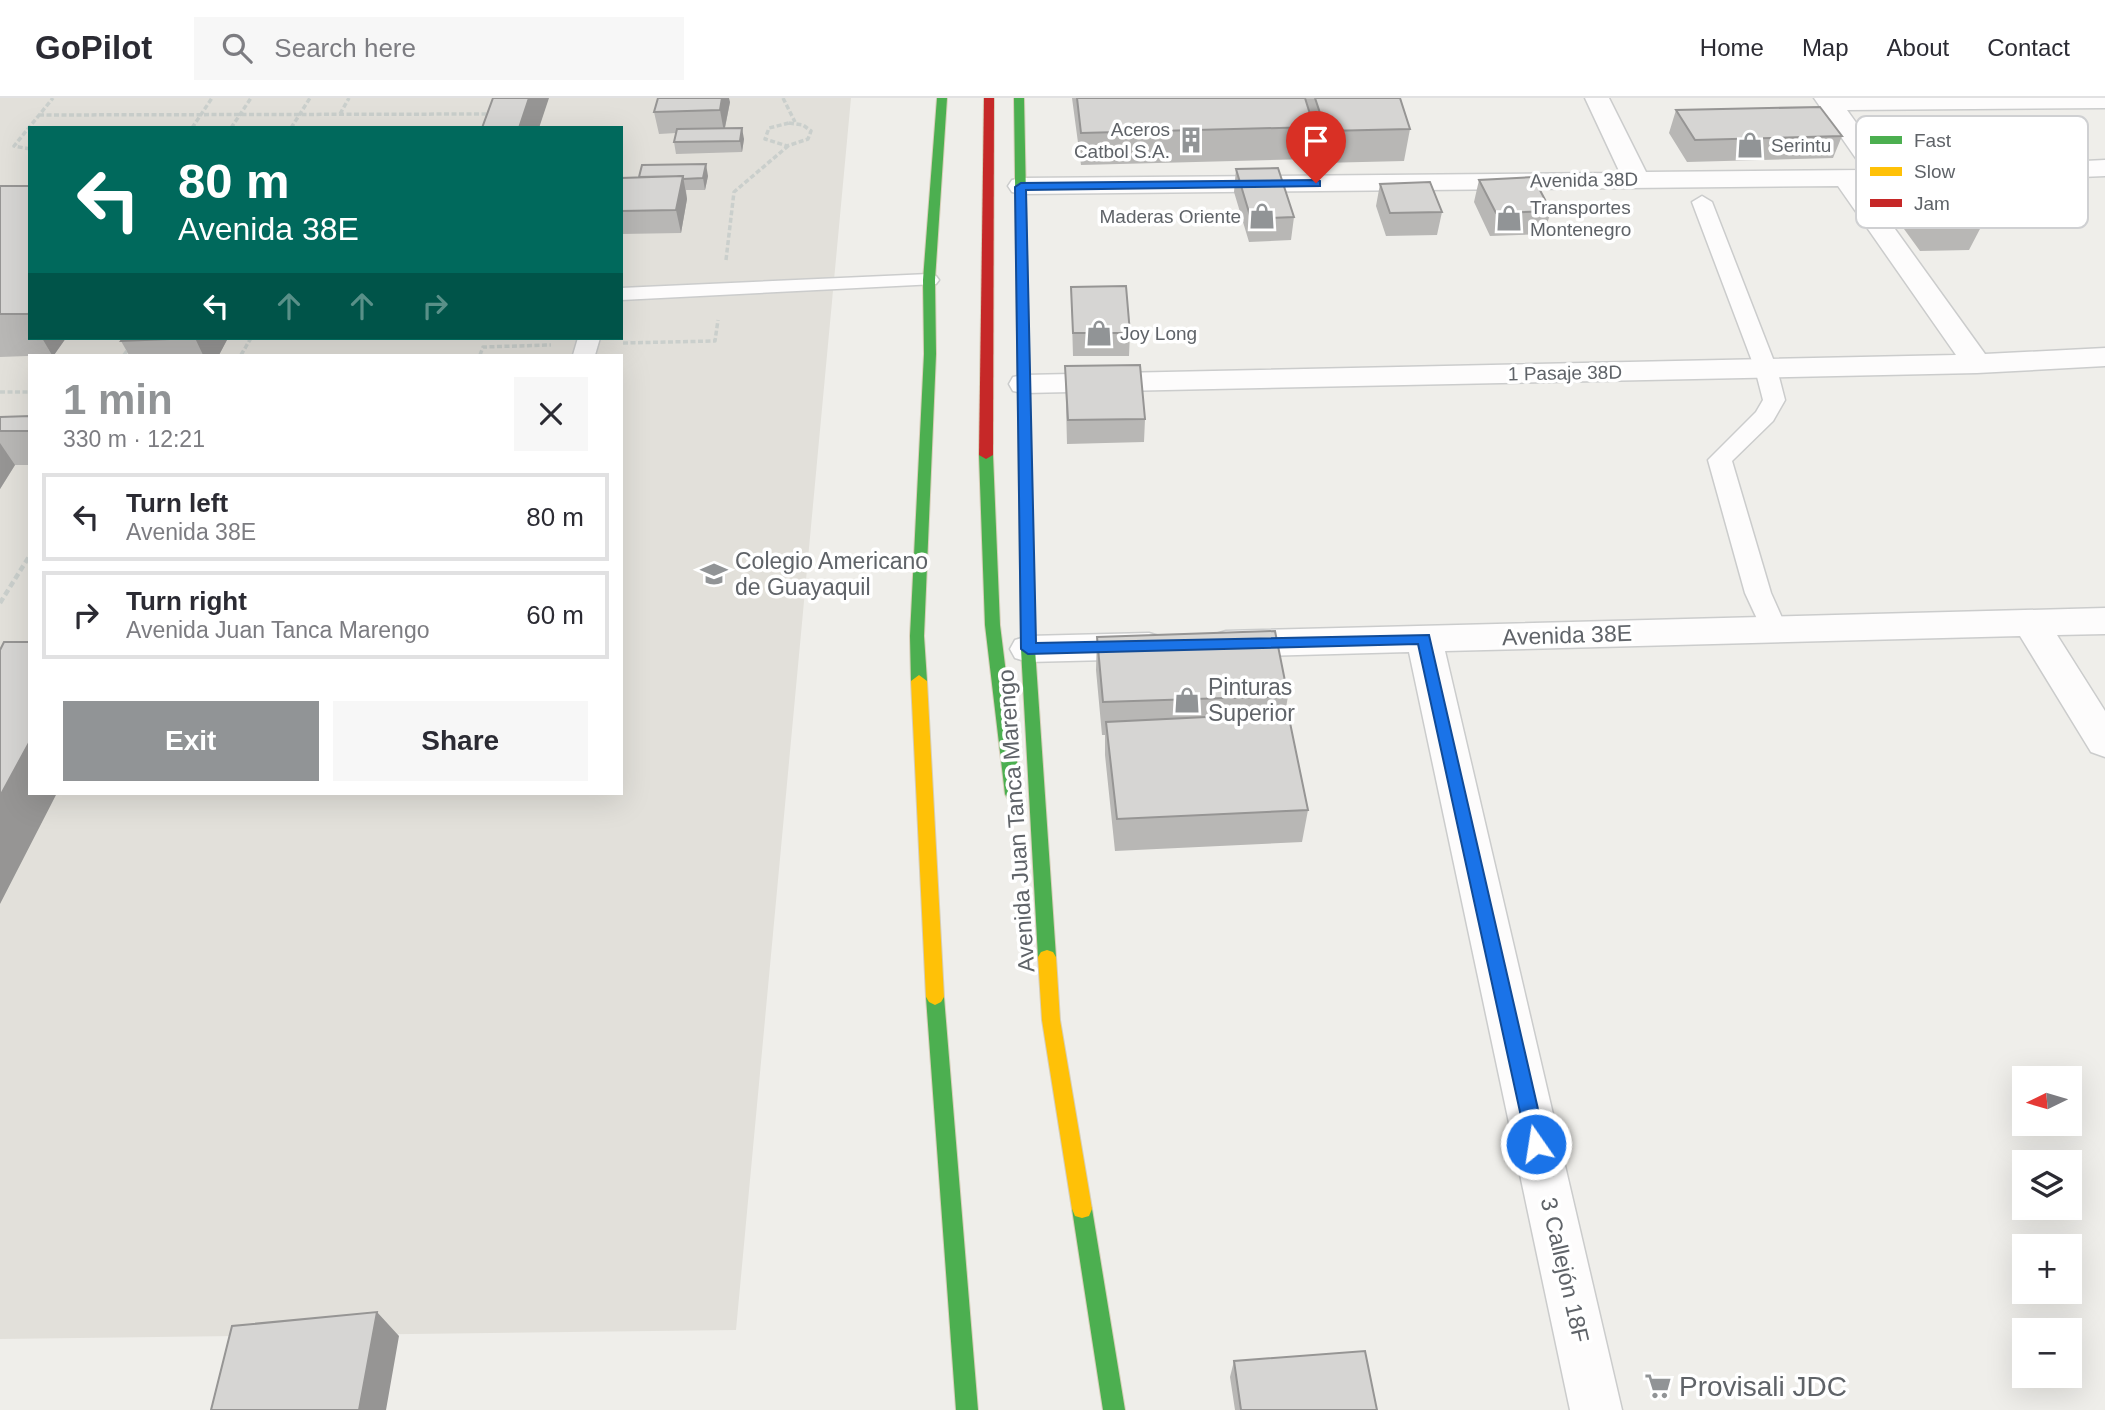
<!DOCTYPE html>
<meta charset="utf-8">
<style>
body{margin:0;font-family:Helvetica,sans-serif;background:#f7f7f7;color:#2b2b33;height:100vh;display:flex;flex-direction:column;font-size:26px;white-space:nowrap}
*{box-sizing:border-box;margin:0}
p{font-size:23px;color:#7c7c81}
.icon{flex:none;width:38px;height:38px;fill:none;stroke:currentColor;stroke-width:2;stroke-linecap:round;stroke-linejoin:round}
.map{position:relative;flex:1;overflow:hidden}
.sheet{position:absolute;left:28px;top:256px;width:595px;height:441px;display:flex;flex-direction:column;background:#fff;border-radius:0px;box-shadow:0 7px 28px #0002}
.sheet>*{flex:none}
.hud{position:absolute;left:28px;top:28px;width:595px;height:214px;border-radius:0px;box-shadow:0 7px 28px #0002;background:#00695c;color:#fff;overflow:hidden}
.needle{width:46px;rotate:265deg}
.buttons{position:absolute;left:2012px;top:968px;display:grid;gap:14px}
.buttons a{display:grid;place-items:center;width:70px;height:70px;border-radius:0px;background:#fff;box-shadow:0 7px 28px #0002;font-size:35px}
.pin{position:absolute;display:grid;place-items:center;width:60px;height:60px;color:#fff;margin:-72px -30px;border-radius:50% 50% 50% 0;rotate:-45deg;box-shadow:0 0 7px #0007}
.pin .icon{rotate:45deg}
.me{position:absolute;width:77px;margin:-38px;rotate:347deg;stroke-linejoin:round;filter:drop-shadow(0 0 5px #0008)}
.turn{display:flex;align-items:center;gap:24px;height:147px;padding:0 35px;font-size:32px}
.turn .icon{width:91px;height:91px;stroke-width:2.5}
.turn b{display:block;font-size:49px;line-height:60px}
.lanes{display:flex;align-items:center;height:66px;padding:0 35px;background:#0003;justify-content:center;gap:35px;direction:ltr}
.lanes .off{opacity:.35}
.round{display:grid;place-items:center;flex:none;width:74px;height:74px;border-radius:0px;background:#f7f7f7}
.headline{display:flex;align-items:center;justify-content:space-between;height:119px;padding:0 35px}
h1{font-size:42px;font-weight:800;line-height:52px;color:#919496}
.action{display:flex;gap:14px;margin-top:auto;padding:14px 35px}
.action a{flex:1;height:80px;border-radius:0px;background:#919496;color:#fff;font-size:28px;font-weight:800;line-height:80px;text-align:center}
.action a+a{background:#f7f7f7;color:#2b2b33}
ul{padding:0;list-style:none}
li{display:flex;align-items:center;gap:21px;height:88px;margin:0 14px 10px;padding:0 21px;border:4px solid #e1e1e2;border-radius:0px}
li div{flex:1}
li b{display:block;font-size:26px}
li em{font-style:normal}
header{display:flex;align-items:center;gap:42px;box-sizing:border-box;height:98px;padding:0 35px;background:#fff;border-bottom:2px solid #e1e1e2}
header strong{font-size:33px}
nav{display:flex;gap:38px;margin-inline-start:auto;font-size:24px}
.search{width:490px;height:63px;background:#f7f7f7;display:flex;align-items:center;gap:18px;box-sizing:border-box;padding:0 24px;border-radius:0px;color:#7c7c81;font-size:26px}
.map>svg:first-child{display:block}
.education{fill:#e2e0da;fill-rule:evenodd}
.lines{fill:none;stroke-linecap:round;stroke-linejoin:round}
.lane-casing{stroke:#cbcccc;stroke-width:3}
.street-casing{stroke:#cbcccc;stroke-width:3}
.fast-casing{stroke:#d7ceb8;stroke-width:2}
.slow-casing{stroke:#d7ceb8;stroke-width:2}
.jam-casing{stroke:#d7ceb8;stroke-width:2}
.path-far1{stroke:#cacfcc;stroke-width:3.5;stroke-dasharray:5 2.5;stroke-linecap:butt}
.path{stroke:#cacfcc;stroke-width:4.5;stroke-dasharray:6 3.5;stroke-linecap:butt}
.lane{fill:#fdfcfc;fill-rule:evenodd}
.street{fill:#fdfcfc;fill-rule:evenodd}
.fast{fill:#4caf50;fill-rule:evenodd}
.slow{fill:#ffc107;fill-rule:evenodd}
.jam{fill:#c62828;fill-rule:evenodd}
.wall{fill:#b8b7b5}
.shaded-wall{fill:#969594}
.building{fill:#d6d5d3;stroke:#969594;stroke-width:2}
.route{fill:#1a73e8;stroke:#114b97;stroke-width:2}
.labels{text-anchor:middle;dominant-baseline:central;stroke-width:7;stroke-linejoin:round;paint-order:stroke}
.far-poi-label{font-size:19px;fill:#5f6368;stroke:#fff;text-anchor:start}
.far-street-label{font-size:19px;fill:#5f6368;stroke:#fff}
.poi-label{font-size:23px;fill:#5f6368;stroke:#fff;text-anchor:start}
.street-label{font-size:23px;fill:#5f6368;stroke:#fff}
.near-poi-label{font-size:28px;fill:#5f6368;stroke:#fff;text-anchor:start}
.key{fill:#fff;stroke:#cfd0d2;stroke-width:2}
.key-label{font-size:19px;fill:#5f6368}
</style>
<header>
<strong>GoPilot</strong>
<div class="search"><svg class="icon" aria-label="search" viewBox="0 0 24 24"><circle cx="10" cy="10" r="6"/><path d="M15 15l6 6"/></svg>Search here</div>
<nav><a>Home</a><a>Map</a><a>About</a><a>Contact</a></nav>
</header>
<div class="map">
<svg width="2105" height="1312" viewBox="0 0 2105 1312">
<rect width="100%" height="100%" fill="#efeeea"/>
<!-- education -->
<path class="education" d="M 0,0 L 851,0 L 736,1232 L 0,1241 ZM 30,30 L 621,30 L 621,240 L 30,240 ZM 30,257 L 621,257 L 621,695 L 30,695 Z"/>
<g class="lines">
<!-- lane casing -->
<g class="lane-casing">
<path id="lane" d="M 1702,98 L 1712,104 L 1777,271 L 1785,302 L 1773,323 L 1732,363 L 1771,495 L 1787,531 L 1783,538 L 1774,540 L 1765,538 L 1745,495 L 1708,362 L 1756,314 L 1763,302 L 1755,271 L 1692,104 Z
M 929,176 L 936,178 L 939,182 L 936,186 L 621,202 L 621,190 Z
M 578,240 L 600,240 L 595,257 L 573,257 Z"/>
</g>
<!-- street casing -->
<g class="street-casing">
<path id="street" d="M 1585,0 L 1609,0 L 1646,74 L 1864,72 L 1814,0 L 2105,0 L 2105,10 L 1847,12 L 1890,72 L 2105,62 L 2105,78 L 1864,88 L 1985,256 L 2105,250 L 2105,268 L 1977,275 L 1024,295 L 1013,293 L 1009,286 L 1013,279 L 1024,277 L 1956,257 L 1838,88 L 1021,96 L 1012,94 L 1008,88 L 1012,82 L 1021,80 L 1620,75 Z
M 2105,510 L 2105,536 L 2057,537 L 2105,613 L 2105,659 L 2091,654 L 2020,538 L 1445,553 L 1622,1312 L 1570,1312 L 1409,554 L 1226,559 L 1213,555 L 1208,546 L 1213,537 L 1226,533 Z
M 1149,535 L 1162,539 L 1167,548 L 1162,557 L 1149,561 L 1028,564 L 1015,560 L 1010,551 L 1015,542 L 1028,538 Z"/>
</g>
<!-- fast casing -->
<g class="fast-casing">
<path id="fast" d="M 937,0 L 947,0 L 935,182 L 936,256 L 924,538 L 927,583 L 919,589 L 911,583 L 910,538 L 924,256 L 923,182 Z
M 1014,0 L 1024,0 L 1035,551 L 1056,859 L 1053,864 L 1047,866 L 1041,864 L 1038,859 L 1021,551 Z
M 986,353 L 993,357 L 1000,527 L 1021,696 L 1019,700 L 1007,700 L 1005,696 L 985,527 L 979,357 Z
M 935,891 L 941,894 L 944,899 L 978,1312 L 956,1312 L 926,899 L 929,894 Z
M 1082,1102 L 1089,1104 L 1092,1111 L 1125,1312 L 1103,1312 L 1072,1111 L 1075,1104 Z"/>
</g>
<!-- slow casing -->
<g class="slow-casing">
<path id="slow" d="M 919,577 L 927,583 L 944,899 L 941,904 L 935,907 L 929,904 L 926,899 L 911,583 Z
M 1047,852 L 1053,854 L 1056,859 L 1060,922 L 1092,1111 L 1089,1118 L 1082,1120 L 1075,1118 L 1072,1111 L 1042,922 L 1038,859 L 1041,854 Z"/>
</g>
<!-- jam casing -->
<g class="jam-casing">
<path id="jam" d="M 984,0 L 994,0 L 993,357 L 986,361 L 979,357 Z"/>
</g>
<!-- path-far1 -->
<path class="path-far1" d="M 783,0 L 795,24
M 340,16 L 349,0
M 39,17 L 489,16
M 789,25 L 803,27 L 811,33 L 808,41 L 787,48 L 765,41 L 769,30 Z
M 192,30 L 212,0
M 231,30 L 251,0
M 291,30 L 310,0
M 30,51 L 14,48 L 53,0
M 726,162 L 734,94 L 788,48
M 623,245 L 715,243 L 718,222
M 124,257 L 136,240
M 241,257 L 251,240
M 480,257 L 483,249 L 551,247
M 0,294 L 30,294"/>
<!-- path -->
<path class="path" d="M 0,505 L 30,457"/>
<!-- lane -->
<use href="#lane" class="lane"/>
<!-- street -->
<use href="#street" class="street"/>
<!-- fast -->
<use href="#fast" class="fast"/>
<!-- slow -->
<use href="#slow" class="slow"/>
<!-- jam -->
<use href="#jam" class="jam"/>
</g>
<!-- wall -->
<path class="wall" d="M 1072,0 L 1400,0 L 1410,31 L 1404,63 L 1321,65 L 1313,39 L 1310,61 L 1081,67 Z
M 730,4 L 725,30 L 744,41 L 742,54 L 676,56 L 674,44 L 676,35 L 659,36 L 654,14 Z
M 1676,12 L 1842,38 L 1833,60 L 1687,64 L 1669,35 Z
M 1236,71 L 1294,119 L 1291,142 L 1249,144 L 1234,94 Z
M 708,78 L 705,92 L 686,92 L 687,101 L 681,135 L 621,136 L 621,80 Z
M 1479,82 L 1551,113 L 1544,136 L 1490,138 L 1474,104 Z
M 1380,86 L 1442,114 L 1437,137 L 1386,138 L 1376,108 Z
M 1898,87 L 1981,129 L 1969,152 L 1920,153 L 1888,109 Z
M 0,88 L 30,88 L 30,240 L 66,240 L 54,257 L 0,259 Z
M 1071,189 L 1130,235 L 1129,258 L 1073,258 Z
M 123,240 L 228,240 L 219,257 L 129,257 L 121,243 Z
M 1065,268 L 1145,321 L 1144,344 L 1067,346 Z
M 30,318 L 30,367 L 15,367 L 0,391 L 0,333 Z
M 1097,539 L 1288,598 L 1285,616 L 1308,712 L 1302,744 L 1115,753 L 1105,657 L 1105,637 L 1102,637 L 1096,572 Z
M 1234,1263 L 1377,1312 L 1235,1312 L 1230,1279 Z"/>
<!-- shaded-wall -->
<path class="shaded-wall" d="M 529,0 L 549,0 L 539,30 L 519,30 Z
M 722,0 L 729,0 L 730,4 L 724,34 L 720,12 Z
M 742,30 L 744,41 L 742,54 L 740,43 Z
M 706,66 L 708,78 L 705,92 L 703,80 Z
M 683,78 L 687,101 L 681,135 L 676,112 Z
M 42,240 L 66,240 L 54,257 L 52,257 Z
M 195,240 L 228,240 L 219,257 L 203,257 Z
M 0,345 L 15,367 L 0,391 Z
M 30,643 L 30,695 L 57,695 L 0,806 L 0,698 Z
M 377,1214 L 399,1238 L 386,1312 L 359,1312 Z"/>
<!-- building -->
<path class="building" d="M 493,0 L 529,0 L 519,30 L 482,30 Z
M 658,0 L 722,0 L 720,12 L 654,14 Z
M 1077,0 L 1305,0 L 1314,29 L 1081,35 Z
M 1315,0 L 1400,0 L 1410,31 L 1326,33 Z
M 1820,9 L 1842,38 L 1695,42 L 1676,12 Z
M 742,30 L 740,43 L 674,44 L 677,31 Z
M 706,66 L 703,80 L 683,81 L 683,78 L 639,79 L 642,67 Z
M 1278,70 L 1294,119 L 1251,121 L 1236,71 Z
M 683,78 L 676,112 L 621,113 L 621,80 Z
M 1533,79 L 1551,113 L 1496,115 L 1479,82 Z
M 1430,84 L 1442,114 L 1390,115 L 1380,86 Z
M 1946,86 L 1981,129 L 1931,130 L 1898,87 Z
M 0,88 L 30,88 L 30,214 L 28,216 L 0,216 Z
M 1126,188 L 1130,235 L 1073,235 L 1071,189 Z
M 123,240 L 195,240 L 121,243 Z
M 1140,267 L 1145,321 L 1068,322 L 1065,268 Z
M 30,318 L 30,333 L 0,333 L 0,319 Z
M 1275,533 L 1288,598 L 1103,604 L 1097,539 Z
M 4,544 L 30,544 L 30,643 L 0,698 L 0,552 Z
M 1288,615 L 1308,712 L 1117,721 L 1106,624 Z
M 377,1214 L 359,1312 L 211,1312 L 232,1228 Z
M 1365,1253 L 1377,1312 L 1241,1312 L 1234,1263 Z"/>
<!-- route -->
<path class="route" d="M 1316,82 L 1320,83 L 1320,88 L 1026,92 L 1036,545 L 1429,537 L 1546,1046 L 1543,1053 L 1536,1055 L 1530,1053 L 1527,1046 L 1418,546 L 1028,556 L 1021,551 L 1015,89 L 1021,85 Z"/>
<!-- icons -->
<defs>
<g id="building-bare" transform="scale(2.1)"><path d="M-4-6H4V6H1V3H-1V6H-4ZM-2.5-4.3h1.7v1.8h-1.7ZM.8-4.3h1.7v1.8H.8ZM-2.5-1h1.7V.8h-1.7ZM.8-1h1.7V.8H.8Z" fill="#919496" stroke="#fff" stroke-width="2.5" paint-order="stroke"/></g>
<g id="shop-bare" transform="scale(2.1)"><path d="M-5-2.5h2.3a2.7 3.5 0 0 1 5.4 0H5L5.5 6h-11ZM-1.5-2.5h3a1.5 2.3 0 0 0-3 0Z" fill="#919496" stroke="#fff" stroke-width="2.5" paint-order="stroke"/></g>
<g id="school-bare" transform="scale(2.1)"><path d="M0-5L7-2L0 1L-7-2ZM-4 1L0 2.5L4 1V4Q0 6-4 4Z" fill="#919496" stroke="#fff" stroke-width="2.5" paint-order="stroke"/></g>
<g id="supermarket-bare" transform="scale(2.1)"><path d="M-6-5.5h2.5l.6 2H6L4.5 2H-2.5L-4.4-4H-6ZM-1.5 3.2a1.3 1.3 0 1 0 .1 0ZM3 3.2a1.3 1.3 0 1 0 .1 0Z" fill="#919496" stroke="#fff" stroke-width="2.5" paint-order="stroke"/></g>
</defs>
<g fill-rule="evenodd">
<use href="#building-bare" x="1191" y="42"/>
<use href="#shop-bare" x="1750" y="47"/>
<use href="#shop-bare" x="1262" y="118"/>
<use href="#shop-bare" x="1509" y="120"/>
<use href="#shop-bare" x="1099" y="235"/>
<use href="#school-bare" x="714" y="476"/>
<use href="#shop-bare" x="1187" y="602"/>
<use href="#supermarket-bare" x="1658" y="1288"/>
</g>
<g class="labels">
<!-- far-poi labels -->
<g class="far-poi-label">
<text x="1170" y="31" text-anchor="end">Aceros<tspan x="1170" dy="22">Catbol S.A.</tspan></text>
<text x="1771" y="47">Serintu</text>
<text x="1530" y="109">Transportes<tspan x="1530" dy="22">Montenegro</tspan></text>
<text x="1241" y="118" text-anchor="end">Maderas Oriente</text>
<text x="1120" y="235">Joy Long</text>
</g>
<!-- far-street labels -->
<g class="far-street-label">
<text transform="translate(1584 82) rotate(-1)">Avenida 38D</text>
<text transform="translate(1565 275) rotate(-1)">1 Pasaje 38D</text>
</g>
<!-- poi labels -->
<g class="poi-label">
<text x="735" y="463">Colegio Americano<tspan x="735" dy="26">de Guayaquil</tspan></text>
<text x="1208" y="589">Pinturas<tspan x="1208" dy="26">Superior</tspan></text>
</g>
<!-- street labels -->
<g class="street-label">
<text transform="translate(1567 537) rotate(-2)">Avenida 38E</text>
<text transform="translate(1016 723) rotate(-94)">Avenida Juan Tanca Marengo</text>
<text transform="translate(1565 1172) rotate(77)">3 Callejón 18F</text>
</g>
<!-- near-poi labels -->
<g class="near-poi-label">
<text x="1679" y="1288">Provisali JDC</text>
</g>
</g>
<!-- legend -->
<rect x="1856" y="18" width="232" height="112" rx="10" class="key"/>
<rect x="1870" y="38" width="32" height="8" fill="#4caf50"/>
<rect x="1870" y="69" width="32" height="9" fill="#ffc107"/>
<rect x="1870" y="101" width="32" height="8" fill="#c62828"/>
<g class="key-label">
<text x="1914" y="49">Fast</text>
<text x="1914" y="80">Slow</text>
<text x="1914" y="112">Jam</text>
</g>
</svg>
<div class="buttons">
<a><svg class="needle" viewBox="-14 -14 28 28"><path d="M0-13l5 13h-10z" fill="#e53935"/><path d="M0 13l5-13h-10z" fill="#7c7c81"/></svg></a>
<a><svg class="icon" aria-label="layers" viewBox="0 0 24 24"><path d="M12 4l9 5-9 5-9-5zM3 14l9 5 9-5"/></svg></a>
<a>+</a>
<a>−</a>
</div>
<div class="pin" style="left:1316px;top:85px;background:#d93025"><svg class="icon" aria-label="arrive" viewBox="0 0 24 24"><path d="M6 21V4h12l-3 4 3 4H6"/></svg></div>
<svg class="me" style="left:1536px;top:1046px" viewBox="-20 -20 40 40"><circle r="17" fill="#1a73e8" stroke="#fff" stroke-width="3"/><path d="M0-11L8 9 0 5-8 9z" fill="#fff"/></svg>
<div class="hud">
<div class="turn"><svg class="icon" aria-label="left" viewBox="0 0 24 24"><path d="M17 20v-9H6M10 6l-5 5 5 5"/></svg><div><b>80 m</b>Avenida 38E</div></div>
<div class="lanes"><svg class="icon" aria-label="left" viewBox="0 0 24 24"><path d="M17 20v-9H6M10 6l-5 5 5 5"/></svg><svg class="icon off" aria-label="ahead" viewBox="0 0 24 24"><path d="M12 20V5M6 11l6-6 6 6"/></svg><svg class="icon off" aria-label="ahead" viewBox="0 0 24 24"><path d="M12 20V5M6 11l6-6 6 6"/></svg><svg class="icon off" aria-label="right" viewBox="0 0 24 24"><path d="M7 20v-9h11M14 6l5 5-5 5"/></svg></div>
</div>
<section class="sheet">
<div class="headline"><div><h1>1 min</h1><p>330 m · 12:21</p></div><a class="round"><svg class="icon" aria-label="close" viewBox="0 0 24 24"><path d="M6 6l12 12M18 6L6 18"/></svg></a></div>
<ul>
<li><svg class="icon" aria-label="left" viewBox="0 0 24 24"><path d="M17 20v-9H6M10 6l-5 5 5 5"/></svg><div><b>Turn left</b><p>Avenida 38E</p></div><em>80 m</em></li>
<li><svg class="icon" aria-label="right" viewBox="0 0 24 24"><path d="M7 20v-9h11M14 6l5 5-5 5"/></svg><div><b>Turn right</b><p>Avenida Juan Tanca Marengo</p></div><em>60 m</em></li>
</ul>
<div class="action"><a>Exit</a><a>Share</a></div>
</section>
</div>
